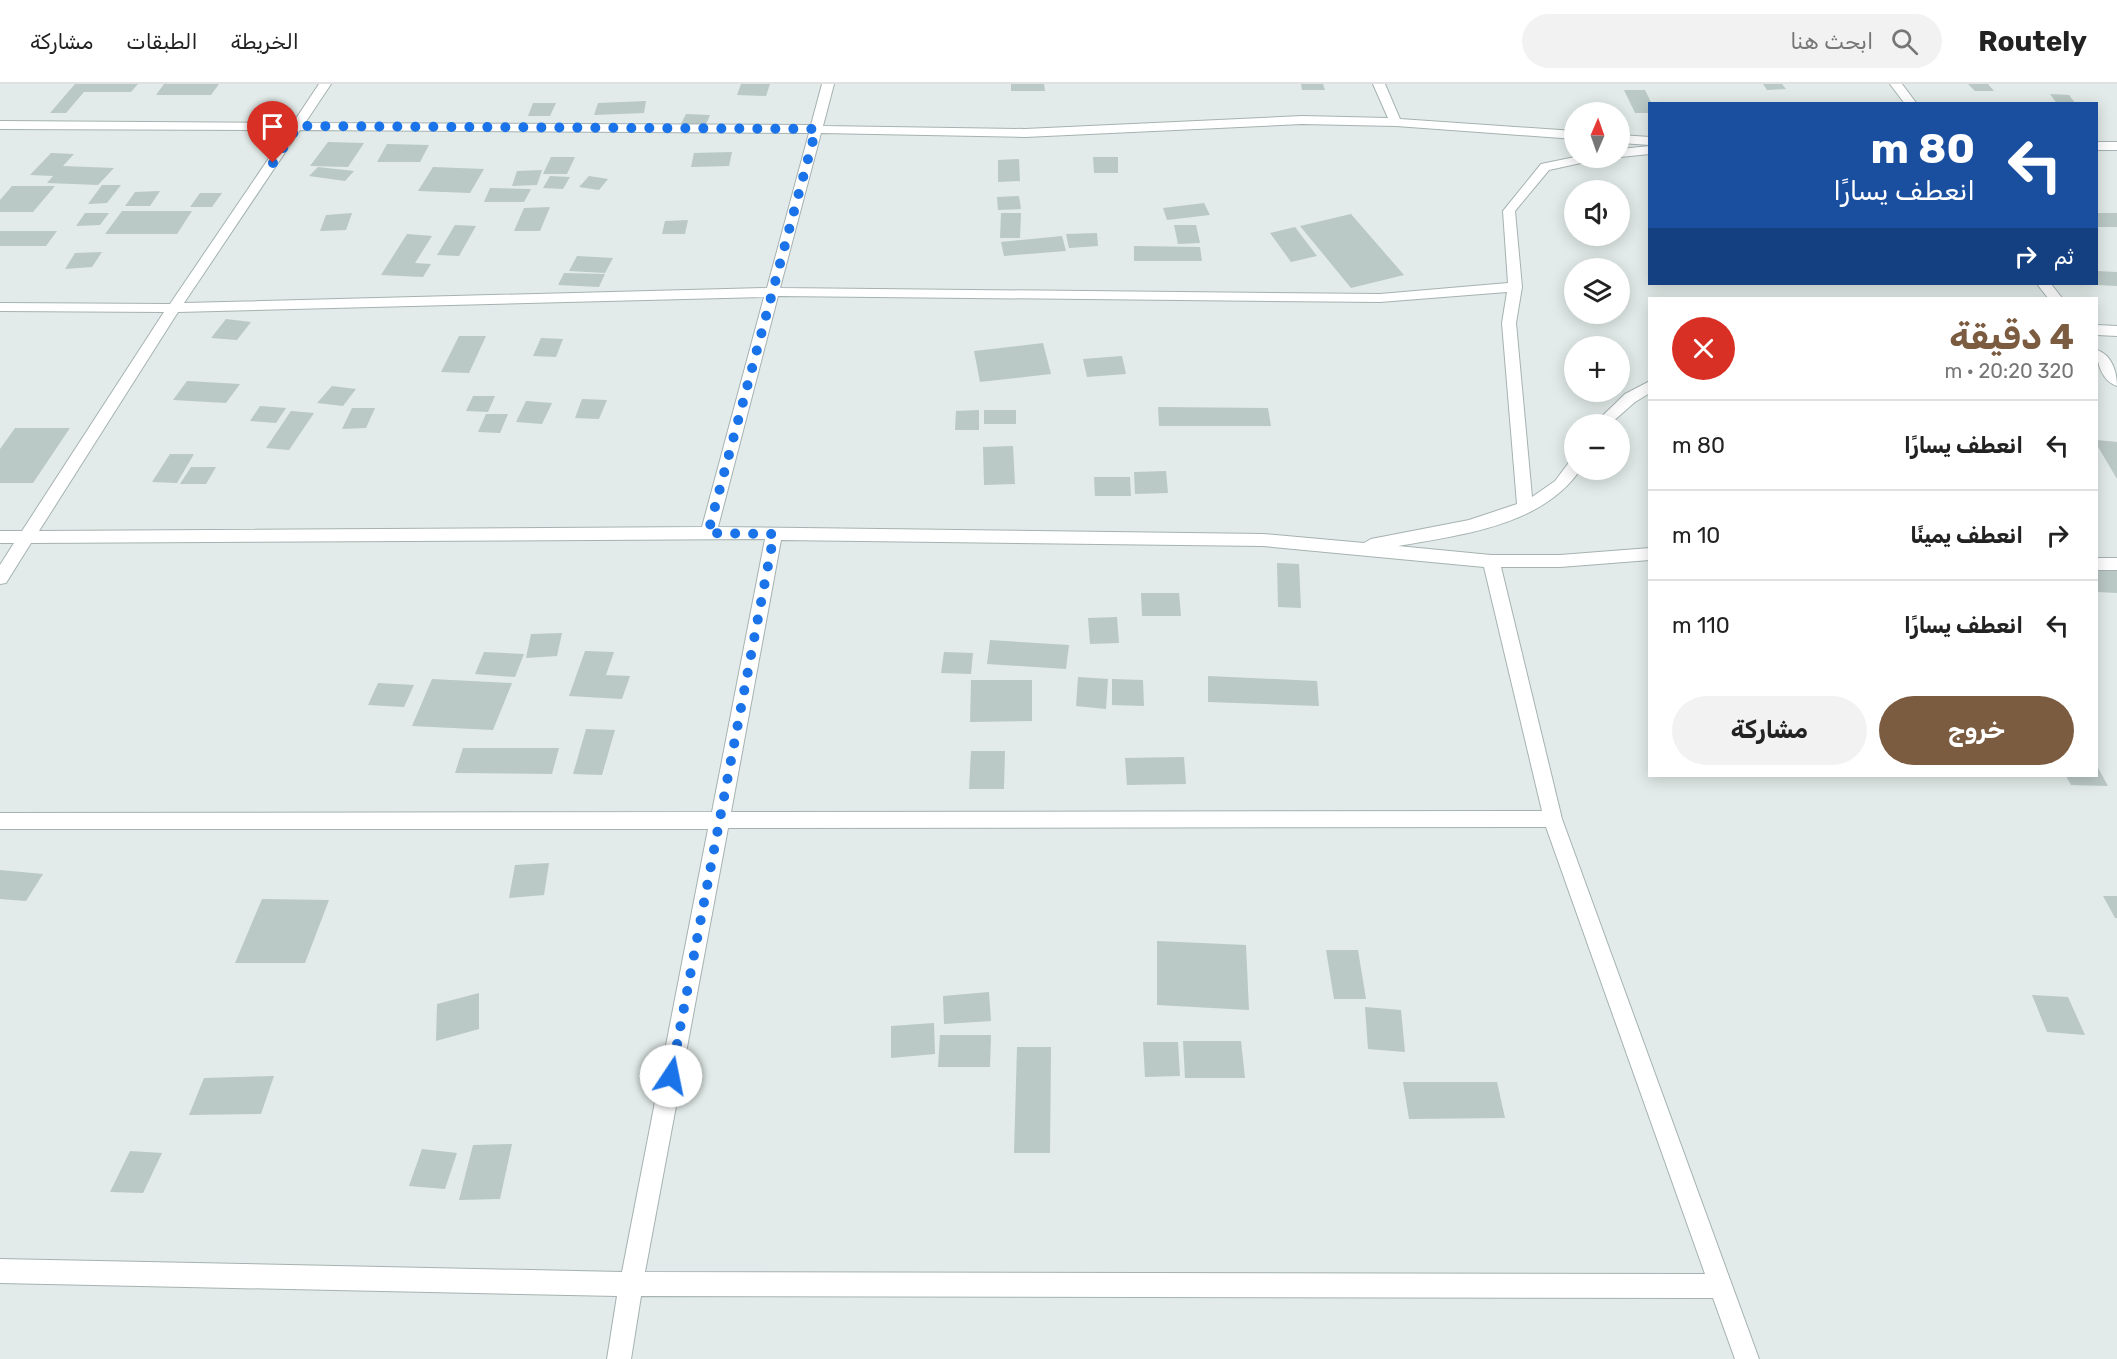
<!DOCTYPE html>
<html lang="ar">
<meta charset="utf-8">
<style>
body{margin:0;font-family:Rubik,Cairo,sans-serif;background:#f2f2f2;color:#222;direction:rtl;height:100vh;display:flex;flex-direction:column;font-size:22px;white-space:nowrap}
*{box-sizing:border-box;margin:0}
p{font-size:20px;color:#767676}
.icon{flex:none;width:33px;height:33px;fill:none;stroke:currentColor;stroke-width:2;stroke-linecap:round;stroke-linejoin:round}
.map{position:relative;flex:1;overflow:hidden;direction:ltr}
.drawer{position:absolute;left:1648px;top:213px;width:450px;height:480px;display:flex;flex-direction:column;background:#fff;border-radius:0px;box-shadow:0 3px 15px #0003;direction:rtl}
.drawer>*{flex:none}
.hud{position:absolute;left:1648px;top:18px;width:450px;height:183px;border-radius:0px;box-shadow:0 3px 15px #0003;direction:rtl;background:#1a4fa0;color:#fff;overflow:hidden}
.needle{width:39px;rotate:2deg}
.buttons{position:absolute;left:1564px;top:18px;display:grid;gap:12px}
.buttons a{display:grid;place-items:center;width:66px;height:66px;border-radius:50%;background:#fff;box-shadow:0 3px 15px #0003;font-size:30px}
.pin{position:absolute;display:grid;place-items:center;width:51px;height:51px;color:#fff;margin:-62px -26px;border-radius:50% 50% 50% 0;rotate:-45deg;box-shadow:0 0 6px #0007}
.pin .icon{rotate:45deg}
.me{position:absolute;width:66px;margin:-33px;rotate:11deg;stroke-linejoin:round;filter:drop-shadow(0 0 4px #0008)}
.turn{display:flex;align-items:center;gap:21px;height:126px;padding:0 24px;font-size:27px}
.turn .icon{width:78px;height:78px;stroke-width:2.5}
.turn b{display:block;font-size:42px;line-height:51px}
.then{display:flex;align-items:center;height:57px;padding:0 24px;background:#0003;gap:12px;font-size:22px}
.round{display:grid;place-items:center;flex:none;width:63px;height:63px;border-radius:32px;background:#f2f2f2}
.head{display:flex;align-items:center;justify-content:space-between;height:102px;padding:0 24px}
h1{font-size:36px;font-weight:700;line-height:45px;color:#7b5c40}
.action{display:flex;gap:12px;margin-top:auto;padding:12px 24px}
.action a{flex:1;height:69px;border-radius:36px;background:#7b5c40;color:#fff;font-size:24px;font-weight:700;line-height:69px;text-align:center}
.action a+a{background:#f2f2f2;color:#222}
ul{padding:0;list-style:none}
li{display:flex;align-items:center;gap:18px;height:90px;padding:0 24px;border-top:2px solid #e0e0e0}
li div{flex:1}
li b{display:block;font-size:22px}
li em{font-style:normal}
header{display:flex;align-items:center;gap:36px;box-sizing:border-box;height:84px;padding:0 30px;background:#fff;border-bottom:2px solid #e0e0e0}
header strong{font-size:28px}
nav{display:flex;gap:33px;margin-inline-start:auto;font-size:21px}
.search{width:420px;height:54px;background:#f2f2f2;display:flex;align-items:center;gap:15px;box-sizing:border-box;padding:0 21px;border-radius:33px;color:#767676;font-size:22px}
.map>svg:first-child{display:block}
.building{fill:#bac8c6}
.lines{fill:none;stroke-linecap:round;stroke-linejoin:round}
.minor-casing{stroke:#a5b2b1;stroke-width:2}
.minor{fill:#fff;fill-rule:evenodd}
.route{stroke:#1a73e8;stroke-width:10;stroke-dasharray:0 18}
</style>
<header>
<strong>Routely</strong>
<div class="search"><svg class="icon" aria-label="search" viewBox="0 0 24 24"><circle cx="10" cy="10" r="6"/><path d="M15 15l6 6"/></svg>ابحث هنا</div>
<nav><a>الخريطة</a><a>الطبقات</a><a>مشاركة</a></nav>
</header>
<div class="map">
<svg width="2117" height="1275" viewBox="0 0 2117 1275">
<rect width="100%" height="100%" fill="#e2ebe9"/>
<!-- building -->
<path class="building" d="M 75,0 L 138,0 L 131,8 L 84,8 L 66,29 L 50,29 Z
M 164,0 L 219,0 L 211,11 L 156,11 Z
M 741,0 L 770,0 L 766,12 L 737,11 Z
M 1011,0 L 1044,0 L 1045,7 L 1011,7 Z
M 1301,0 L 1323,0 L 1325,6 L 1302,6 Z
M 1763,0 L 1782,0 L 1786,5 L 1767,6 Z
M 1968,0 L 1988,0 L 1994,7 L 1975,7 Z
M 1624,6 L 1645,6 L 1652,20 L 1650,29 L 1635,29 Z
M 2050,10 L 2069,11 L 2076,20 L 2057,20 Z
M 646,17 L 644,29 L 594,31 L 598,19 Z
M 533,19 L 556,19 L 550,32 L 528,32 Z
M 686,30 L 710,31 L 703,47 L 678,46 Z
M 328,58 L 364,59 L 348,83 L 310,82 Z
M 387,60 L 429,61 L 420,78 L 377,78 Z
M 732,68 L 729,82 L 691,83 L 694,69 Z
M 51,69 L 74,70 L 63,82 L 114,84 L 98,101 L 47,99 L 53,92 L 30,91 Z
M 551,73 L 575,73 L 567,90 L 543,90 Z
M 1093,73 L 1118,73 L 1118,89 L 1094,89 Z
M 1019,75 L 1020,97 L 998,98 L 998,76 Z
M 318,83 L 354,87 L 345,97 L 309,92 Z
M 433,83 L 484,85 L 470,109 L 418,107 Z
M 542,86 L 537,101 L 512,102 L 517,87 Z
M 550,92 L 570,93 L 563,105 L 543,104 Z
M 589,92 L 608,95 L 599,106 L 579,103 Z
M 102,101 L 121,101 L 107,119 L 88,120 Z
M 12,102 L 55,102 L 33,128 L 0,128 L 0,116 Z
M 490,104 L 531,105 L 524,118 L 484,118 Z
M 160,107 L 150,122 L 125,122 L 135,108 Z
M 200,109 L 222,109 L 212,123 L 190,123 Z
M 1019,112 L 1021,125 L 998,126 L 997,113 Z
M 1204,119 L 1210,131 L 1167,136 L 1163,124 Z
M 550,123 L 540,147 L 514,147 L 524,124 Z
M 122,127 L 192,127 L 177,150 L 105,150 Z
M 85,129 L 109,129 L 100,141 L 76,142 Z
M 352,129 L 346,146 L 320,147 L 326,131 Z
M 1001,129 L 1021,129 L 1020,154 L 1000,154 Z
M 2097,129 L 2117,129 L 2117,143 L 2097,143 Z
M 1351,130 L 1404,191 L 1351,204 L 1300,142 Z
M 688,136 L 685,150 L 662,150 L 665,137 Z
M 455,141 L 476,142 L 459,172 L 437,171 Z
M 1174,141 L 1196,141 L 1200,159 L 1178,160 Z
M 1295,143 L 1317,172 L 1291,178 L 1270,149 Z
M 0,147 L 57,147 L 46,162 L 0,162 Z
M 1097,149 L 1098,162 L 1069,164 L 1066,150 Z
M 407,150 L 432,152 L 415,179 L 431,180 L 423,193 L 381,191 Z
M 1062,152 L 1066,167 L 1004,172 L 1001,158 Z
M 1134,162 L 1200,163 L 1202,177 L 1134,177 Z
M 102,168 L 92,183 L 65,185 L 75,169 Z
M 577,172 L 613,174 L 605,189 L 569,187 Z
M 2097,187 L 2117,188 L 2117,202 L 2097,201 Z
M 564,189 L 605,190 L 599,203 L 558,201 Z
M 226,235 L 251,238 L 237,256 L 211,254 Z
M 459,252 L 486,252 L 469,289 L 441,288 Z
M 541,254 L 563,255 L 556,273 L 533,272 Z
M 1043,259 L 1051,290 L 980,298 L 974,267 Z
M 1122,272 L 1126,290 L 1087,293 L 1083,275 Z
M 187,297 L 240,300 L 226,319 L 173,316 Z
M 332,302 L 356,305 L 343,322 L 317,319 Z
M 473,312 L 495,312 L 488,328 L 466,327 Z
M 582,315 L 607,316 L 599,335 L 575,334 Z
M 526,317 L 552,319 L 542,340 L 516,338 Z
M 260,322 L 286,324 L 276,339 L 250,337 Z
M 1158,323 L 1268,324 L 1271,342 L 1159,342 Z
M 352,324 L 375,324 L 366,344 L 342,345 Z
M 979,326 L 979,346 L 955,346 L 956,327 Z
M 984,326 L 1016,326 L 1016,340 L 984,340 Z
M 291,327 L 314,329 L 289,366 L 266,364 Z
M 486,330 L 508,330 L 500,349 L 478,348 Z
M 15,344 L 70,344 L 33,399 L 0,399 L 0,365 Z
M 2097,356 L 2117,358 L 2117,395 L 2097,361 Z
M 1013,362 L 1015,400 L 984,401 L 983,363 Z
M 170,370 L 194,370 L 177,399 L 152,398 Z
M 191,383 L 216,383 L 206,400 L 180,400 Z
M 1166,387 L 1168,409 L 1135,410 L 1134,388 Z
M 1094,393 L 1130,393 L 1131,412 L 1095,412 Z
M 1277,479 L 1299,480 L 1301,524 L 1278,523 Z
M 2097,486 L 2117,487 L 2117,509 L 2097,508 Z
M 1141,509 L 1179,509 L 1181,532 L 1142,532 Z
M 1117,533 L 1119,559 L 1090,560 L 1088,534 Z
M 562,549 L 557,572 L 526,574 L 531,550 Z
M 990,556 L 1069,561 L 1066,585 L 987,580 Z
M 585,567 L 614,568 L 606,591 L 630,592 L 622,615 L 569,612 Z
M 484,568 L 524,570 L 515,593 L 475,590 Z
M 944,568 L 973,569 L 971,590 L 941,589 Z
M 1208,592 L 1317,597 L 1319,622 L 1208,618 Z
M 1078,593 L 1108,595 L 1106,625 L 1076,622 Z
M 432,595 L 512,599 L 493,646 L 412,642 Z
M 1112,595 L 1143,596 L 1144,622 L 1112,621 Z
M 971,596 L 1032,596 L 1032,637 L 970,638 Z
M 378,599 L 414,601 L 404,623 L 368,621 Z
M 586,645 L 615,646 L 602,691 L 573,690 Z
M 463,664 L 559,664 L 552,690 L 455,689 Z
M 971,667 L 1005,667 L 1004,705 L 969,705 Z
M 1184,673 L 1186,700 L 1127,701 L 1125,674 Z
M 2097,682 L 2108,702 L 2071,701 L 2066,692 L 2097,692 Z
M 549,779 L 544,811 L 509,814 L 515,781 Z
M 0,786 L 43,790 L 26,817 L 0,815 Z
M 2103,812 L 2117,812 L 2117,834 L 2115,834 Z
M 262,815 L 329,816 L 305,879 L 235,879 Z
M 1157,857 L 1246,861 L 1249,926 L 1157,921 Z
M 1326,866 L 1358,866 L 1366,915 L 1334,915 Z
M 989,908 L 991,937 L 944,940 L 943,912 Z
M 479,909 L 479,945 L 436,957 L 437,920 Z
M 2032,911 L 2068,913 L 2085,951 L 2047,948 Z
M 1365,923 L 1401,926 L 1405,968 L 1368,965 Z
M 934,939 L 935,970 L 891,974 L 891,942 Z
M 940,951 L 991,951 L 990,983 L 938,983 Z
M 1183,957 L 1241,957 L 1245,994 L 1185,994 Z
M 1143,958 L 1178,958 L 1180,992 L 1145,993 Z
M 1017,963 L 1051,963 L 1050,1069 L 1014,1069 Z
M 274,992 L 261,1030 L 189,1031 L 204,994 Z
M 1403,998 L 1497,998 L 1505,1034 L 1409,1035 Z
M 512,1060 L 500,1115 L 459,1116 L 473,1061 Z
M 422,1065 L 457,1069 L 445,1105 L 409,1102 Z
M 130,1067 L 162,1069 L 143,1109 L 110,1108 Z"/>
<g class="lines">
<!-- minor casing -->
<g class="minor-casing">
<path id="minor" d="M 319,0 L 331,0 L 305,39 L 811,41 L 822,0 L 834,0 L 823,42 L 1025,45 L 1302,32 L 1388,34 L 1373,0 L 1385,0 L 1400,35 L 1575,47 L 1575,55 L 1396,42 L 1302,40 L 1025,53 L 821,49 L 780,204 L 1380,210 L 1508,199 L 1503,127 L 1541,80 L 1575,73 L 1592,74 L 1590,77 L 1549,86 L 1515,127 L 1522,203 L 1516,239 L 1532,413 L 1555,397 L 1570,377 L 1575,375 L 1575,386 L 1580,386 C 1542,442 1460,451 1398,462 L 1491,471 L 1560,471 L 1650,464 L 1650,476 L 1560,483 L 1501,483 L 1562,735 L 1759,1275 L 1735,1275 L 1713,1214 L 641,1212 L 631,1275 L 607,1275 L 617,1212 L 0,1199 L 0,1175 L 622,1188 L 708,745 L 0,745 L 0,729 L 712,728 L 765,455 L 31,459 L 6,499 L 0,500 L 0,481 L 14,459 L 0,459 L 0,447 L 22,447 L 164,228 L 0,227 L 0,219 L 170,220 L 288,46 L 0,45 L 0,37 L 293,39 ZM 300,46 L 809,49 L 767,204 L 184,219 ZM 1507,208 L 1502,239 L 1517,420 L 1469,436 L 1371,455 L 1364,459 L 1263,450 L 718,443 L 778,212 L 1380,218 ZM 764,213 L 702,443 L 39,447 L 178,228 ZM 781,456 L 1263,462 L 1484,483 L 1542,727 L 731,728 ZM 1546,743 L 1705,1190 L 645,1188 L 728,744 Z
M 1890,0 L 1902,0 L 1917,20 L 1905,20 Z
M 1620,51 L 1650,53 L 1650,61 L 1620,59 Z
M 2097,58 L 2117,58 L 2117,66 L 2097,66 Z
M 1650,62 L 1650,70 L 1620,73 L 1620,65 Z
M 2037,200 L 2051,200 L 2062,214 L 2048,214 Z
M 2097,241 L 2117,242 L 2117,252 L 2097,251 Z
M 2097,266 C 2112,271 2117,288 2117,302 C 2102,297 2097,280 2097,266 Z
M 1650,297 L 1650,309 L 1635,318 L 1610,340 L 1594,340 L 1625,310 Z
M 2097,474 L 2117,474 L 2117,486 L 2097,486 Z"/>
</g>
<!-- minor -->
<use href="#minor" class="minor"/>
</g>
<g class="lines">
<!-- route -->
<path class="route" d="M 273,79 L 298,42 L 816,45 L 708,449 L 774,450 L 671,992"/>
</g>
</svg>
<div class="buttons">
<a><svg class="needle" viewBox="-14 -14 28 28"><path d="M0-13l5 13h-10z" fill="#e53935"/><path d="M0 13l5-13h-10z" fill="#767676"/></svg></a>
<a><svg class="icon" aria-label="sound" viewBox="0 0 24 24"><path d="M4 9h4l5-4v14l-5-4H4zM17 9q2 3 0 6"/></svg></a>
<a><svg class="icon" aria-label="layers" viewBox="0 0 24 24"><path d="M12 4l9 5-9 5-9-5zM3 14l9 5 9-5"/></svg></a>
<a>+</a>
<a>−</a>
</div>
<div class="pin" style="left:273px;top:79px;background:#d93025"><svg class="icon" aria-label="arrive" viewBox="0 0 24 24"><path d="M6 21V4h12l-3 4 3 4H6"/></svg></div>
<svg class="me" style="left:671px;top:992px" viewBox="-20 -20 40 40"><circle r="19" fill="#fff"/><path d="M0-13L10 11 0 6-10 11z" fill="#1a73e8"/></svg>
<div class="hud">
<div class="turn"><svg class="icon" aria-label="left" viewBox="0 0 24 24"><path d="M17 20v-9H6M10 6l-5 5 5 5"/></svg><div><b>80 m</b>انعطف يسارًا</div></div>
<div class="then">ثم<svg class="icon" aria-label="right" viewBox="0 0 24 24"><path d="M7 20v-9h11M14 6l5 5-5 5"/></svg></div>
</div>
<section class="drawer">
<div class="head"><div><h1>4 دقيقة</h1><p>320 m · 20:20</p></div><a class="round" style="background:#d93025;color:#fff"><svg class="icon" aria-label="close" viewBox="0 0 24 24"><path d="M6 6l12 12M18 6L6 18"/></svg></a></div>
<ul>
<li><svg class="icon" aria-label="left" viewBox="0 0 24 24"><path d="M17 20v-9H6M10 6l-5 5 5 5"/></svg><div><b>انعطف يسارًا</b></div><em>80 m</em></li>
<li><svg class="icon" aria-label="right" viewBox="0 0 24 24"><path d="M7 20v-9h11M14 6l5 5-5 5"/></svg><div><b>انعطف يمينًا</b></div><em>10 m</em></li>
<li><svg class="icon" aria-label="left" viewBox="0 0 24 24"><path d="M17 20v-9H6M10 6l-5 5 5 5"/></svg><div><b>انعطف يسارًا</b></div><em>110 m</em></li>
</ul>
<div class="action"><a>خروج</a><a>مشاركة</a></div>
</section>
</div>
